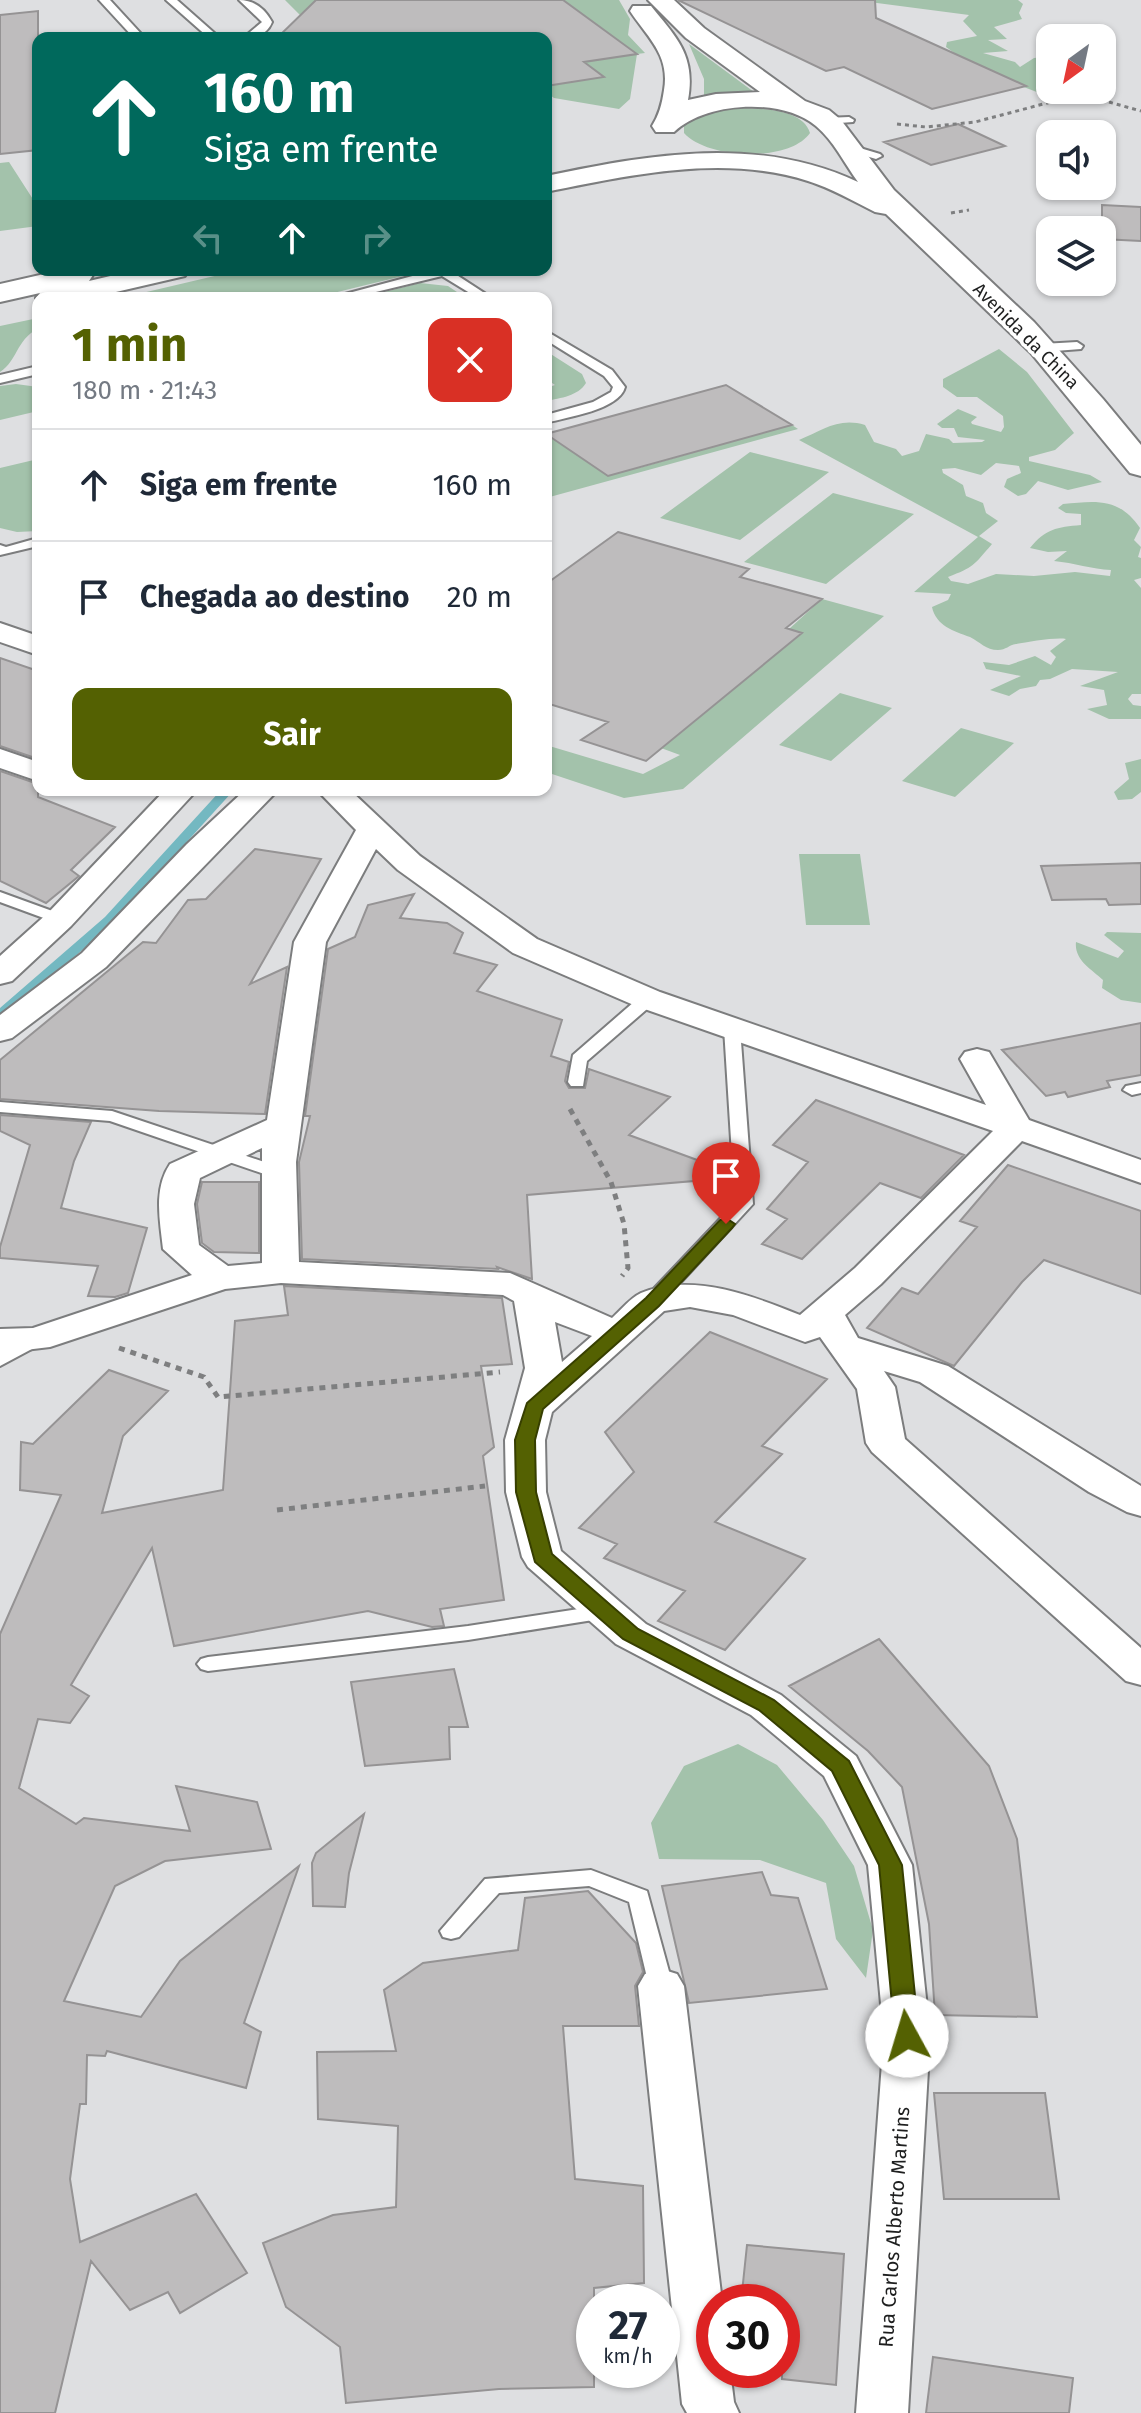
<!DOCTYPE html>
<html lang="pt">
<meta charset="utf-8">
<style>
body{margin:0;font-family:"Fira Sans",sans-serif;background:#f6f6f7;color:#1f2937;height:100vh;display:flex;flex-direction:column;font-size:30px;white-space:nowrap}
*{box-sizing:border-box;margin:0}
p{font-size:26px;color:#747a83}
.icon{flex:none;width:44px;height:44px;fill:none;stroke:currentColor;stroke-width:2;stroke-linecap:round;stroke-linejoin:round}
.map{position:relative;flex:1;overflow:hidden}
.side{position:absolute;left:32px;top:292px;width:520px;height:504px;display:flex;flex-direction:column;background:#fff;border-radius:16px;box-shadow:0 2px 6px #0004}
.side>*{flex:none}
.hud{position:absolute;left:32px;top:32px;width:520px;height:244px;border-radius:16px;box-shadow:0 2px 6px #0004;background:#00695c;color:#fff;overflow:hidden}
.needle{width:52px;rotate:213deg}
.fabs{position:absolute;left:1036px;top:24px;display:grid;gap:16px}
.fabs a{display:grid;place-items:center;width:80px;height:80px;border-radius:16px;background:#fff;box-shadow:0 2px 6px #0004;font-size:40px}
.speed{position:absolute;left:576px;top:2284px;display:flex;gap:16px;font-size:40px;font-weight:700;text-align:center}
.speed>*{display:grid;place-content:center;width:104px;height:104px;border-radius:50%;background:#fff;box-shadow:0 2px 6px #0004;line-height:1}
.speed small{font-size:20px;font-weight:400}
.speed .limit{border:12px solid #d22;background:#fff;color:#111}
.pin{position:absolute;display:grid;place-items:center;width:68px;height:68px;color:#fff;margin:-82px -34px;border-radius:50% 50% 50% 0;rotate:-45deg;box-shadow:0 0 8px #0007}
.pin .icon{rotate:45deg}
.me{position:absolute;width:88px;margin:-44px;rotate:354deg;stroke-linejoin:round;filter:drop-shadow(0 0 6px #0008)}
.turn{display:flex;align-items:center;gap:28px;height:168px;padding:0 40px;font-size:36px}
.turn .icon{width:104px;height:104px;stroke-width:2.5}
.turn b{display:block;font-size:56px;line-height:68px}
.lanes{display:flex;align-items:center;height:76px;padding:0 40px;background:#0003;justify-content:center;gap:40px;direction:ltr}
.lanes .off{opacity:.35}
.round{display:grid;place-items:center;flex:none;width:84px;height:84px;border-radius:16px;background:#f6f6f7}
.overview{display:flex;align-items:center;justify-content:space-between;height:136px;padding:0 40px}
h1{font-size:48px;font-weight:700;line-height:60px;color:#546102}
.action{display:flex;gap:16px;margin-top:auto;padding:16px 40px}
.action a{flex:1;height:92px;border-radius:16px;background:#546102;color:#fff;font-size:32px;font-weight:700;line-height:92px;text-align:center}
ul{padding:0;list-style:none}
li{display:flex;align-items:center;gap:24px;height:112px;padding:0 40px;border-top:2px solid #e0e1e3}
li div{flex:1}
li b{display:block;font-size:30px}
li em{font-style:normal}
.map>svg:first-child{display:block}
.green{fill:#a3c2ab}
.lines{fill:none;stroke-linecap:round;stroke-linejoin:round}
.stream{fill:#74b8c1;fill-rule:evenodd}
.building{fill:#bebcbd;stroke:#959394;stroke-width:2}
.service-casing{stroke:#7c7d7e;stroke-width:4}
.minor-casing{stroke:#7c7d7e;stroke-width:4}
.primary-casing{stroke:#7c7d7e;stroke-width:4}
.path-far1{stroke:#7e7f80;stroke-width:3;stroke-dasharray:4 4;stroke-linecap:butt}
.path{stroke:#7e7f80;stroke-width:5;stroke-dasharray:6 6;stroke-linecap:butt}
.service{fill:#fff;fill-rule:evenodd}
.minor{fill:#fff;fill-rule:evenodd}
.primary{fill:#fff;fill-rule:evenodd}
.route{fill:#546102;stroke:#373f01;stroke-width:2}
.labels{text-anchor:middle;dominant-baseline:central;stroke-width:7;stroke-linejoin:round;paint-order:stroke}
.far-street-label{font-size:18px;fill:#1e1f1f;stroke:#fff}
.street-label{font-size:20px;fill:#1e1f1f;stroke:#fff}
</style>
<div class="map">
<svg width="1141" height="2413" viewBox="0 0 1141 2413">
<rect width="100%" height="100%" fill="#dedfe1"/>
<!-- green -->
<path class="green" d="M 285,0 L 619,0 L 630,19 L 628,35 L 645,53 L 637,54 L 630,99 L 619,109 L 554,98 L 546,92 L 546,38 L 277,38 L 300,15 Z
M 854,0 L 1018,0 L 1023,4 L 1019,13 L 1022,19 L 994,27 L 1007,39 L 988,40 L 1008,51 L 983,53 L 1015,62 L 1020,67 L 1034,58 L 1050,56 L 1050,90 L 1097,90 L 1089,93 L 1073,92 L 1074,96 C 1046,105 984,67 957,55 L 946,47 L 947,42 L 977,36 L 963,21 L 969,15 Z
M 689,44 L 754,92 L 704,97 L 704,79 Z
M 743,108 C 763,109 803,109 810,133 C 789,163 707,159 684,133 L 684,126 C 699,110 722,110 743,108 Z
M 9,162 L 38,207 L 38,226 L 0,231 L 0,163 Z
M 240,270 L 415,270 L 411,274 L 313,298 L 121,298 Z
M 420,283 L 448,286 L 466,298 L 361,298 Z
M 38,318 L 38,328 C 15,342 18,360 0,372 L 0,326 Z
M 999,349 L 1027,372 L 1074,433 L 1055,450 L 1029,457 L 1029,461 L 1090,475 L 1102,482 L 1068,490 L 1038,481 L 1026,494 L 1018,496 L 1004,487 L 1007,479 L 1021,473 L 1019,466 L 996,463 L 981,475 L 955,468 L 942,469 L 943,473 L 963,485 L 966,496 L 983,503 L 986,513 L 998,521 L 979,536 L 992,544 C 973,566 974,567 948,577 L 951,581 L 968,584 L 996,574 L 1034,576 L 1075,572 L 1110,576 L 1111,570 C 1092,569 1074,563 1054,561 L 1067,551 L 1048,552 L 1030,548 C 1045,529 1057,527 1081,525 L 1081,514 L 1066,513 L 1058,508 L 1063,504 C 1096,501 1119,497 1140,528 L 1134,540 L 1141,547 L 1138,557 L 1141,558 L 1141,578 L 1134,580 L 1141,588 L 1141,694 L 1132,694 L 1128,699 L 1133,705 L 1141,706 L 1141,719 L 1109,719 L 1087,709 L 1107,705 L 1104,690 L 1080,686 L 1118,672 L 1072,669 L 1050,679 L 1040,680 L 1036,686 L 1020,689 L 1009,696 L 990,690 L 1021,676 L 986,669 L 983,662 L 1009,665 L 1035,656 L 1051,665 L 1056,657 L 1050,651 L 1066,639 C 1056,637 1028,642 1016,644 C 1009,645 1006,650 998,650 C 986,650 980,642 970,637 C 954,631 936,626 932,607 L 948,600 L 951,594 L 914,592 L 978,537 L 799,440 C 822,431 838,417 865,425 L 874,442 L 896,449 L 902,456 L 919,451 L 926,434 L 949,439 L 953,443 L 982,442 L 985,440 L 958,437 L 954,428 L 942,428 L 937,424 L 958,409 L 977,417 L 971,422 L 972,424 L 1001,432 L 1004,427 L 1003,416 L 977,397 L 957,397 L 943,387 L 943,379 Z
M 546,351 L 582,374 L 586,383 C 578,396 561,398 546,401 L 546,388 L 555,385 L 546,379 Z
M 16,384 L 38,387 L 38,411 L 0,420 L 0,386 Z
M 792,425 L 798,429 L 546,498 L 546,434 L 586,461 L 617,453 L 639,468 Z
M 750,452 L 829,472 L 740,540 L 660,518 Z
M 38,459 L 38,531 L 17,532 L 0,528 L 0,468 Z
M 833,493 L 914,514 L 826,584 L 744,562 Z
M 822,599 L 884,616 L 683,789 L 624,798 L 546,772 L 546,745 L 643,774 L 680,755 L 661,748 L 801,634 L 789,629 Z
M 840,693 L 892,708 L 831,761 L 779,745 Z
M 961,728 L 1014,743 L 955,797 L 902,781 Z
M 1141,759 L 1141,792 L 1132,799 L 1118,800 L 1114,792 L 1129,779 L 1125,763 Z
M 799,854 L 860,854 L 870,925 L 806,925 Z
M 1107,932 L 1141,933 L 1141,1003 L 1121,1000 L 1102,988 L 1103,980 C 1091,969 1074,960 1076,942 L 1118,958 L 1124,951 L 1104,935 Z
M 738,1744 L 777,1765 L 823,1820 L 854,1866 L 873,1930 L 866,1978 L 836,1939 L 826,1883 L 760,1860 L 659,1859 L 651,1823 L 684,1766 Z"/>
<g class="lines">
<!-- stream -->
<path class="stream" d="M 221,790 L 234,790 L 113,923 L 5,1018 L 0,1019 L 0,1008 L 105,917 Z"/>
</g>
<!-- building -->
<path class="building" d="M 316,0 L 563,0 L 637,54 L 584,62 L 604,77 L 546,86 L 546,38 L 277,38 Z
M 678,0 L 875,0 L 876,18 L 1026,86 L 932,109 L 844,67 L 826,71 Z
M 38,11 L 38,150 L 0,154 L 0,15 Z
M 958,124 L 1005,146 L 931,165 L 884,142 Z
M 1102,205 L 1141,207 L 1141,241 L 1102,239 Z
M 726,385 L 792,425 L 608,476 L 546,434 Z
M 618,532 L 749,569 L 740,577 L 822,599 L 786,628 L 802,633 L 646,761 L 581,740 L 608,722 L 546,703 L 546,584 Z
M 0,658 L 38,671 L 38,759 L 0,746 Z
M 0,771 L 38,784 L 38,797 L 115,827 L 71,870 L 79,876 L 46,903 L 0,881 Z
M 255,849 L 321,859 L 250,984 L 287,967 L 265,1114 L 159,1111 L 0,1099 L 0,1060 L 143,942 L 156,943 L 188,900 L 206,899 Z
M 1141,863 L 1141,904 L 1109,905 L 1106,899 L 1052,900 L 1041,866 Z
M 414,894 L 400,918 L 447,923 L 463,933 L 454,953 L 497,965 L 477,991 L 562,1020 L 551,1056 L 569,1062 L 565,1081 L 569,1088 L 585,1088 L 589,1069 L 670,1097 L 629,1135 L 730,1172 L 730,1178 L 527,1195 L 532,1279 L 497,1267 L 498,1269 L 302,1259 L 299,1162 L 310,1116 L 305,1116 L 328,949 L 355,937 L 368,905 Z
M 1141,1023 L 1141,1075 L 1107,1081 L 1110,1087 L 1068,1097 L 1065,1092 L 1046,1096 L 1002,1050 Z
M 816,1100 L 964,1155 L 921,1198 L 880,1183 L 802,1259 L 762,1244 L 787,1219 L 767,1209 L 808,1162 L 773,1145 Z
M 0,1115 L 91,1122 L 74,1161 L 61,1208 L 147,1228 L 128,1293 L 115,1297 L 88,1296 L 98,1266 L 0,1258 L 0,1247 L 30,1145 L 0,1131 Z
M 1008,1165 L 1141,1211 L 1141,1294 L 1044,1260 L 1022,1282 L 954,1366 L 867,1328 L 902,1288 L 918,1294 L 977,1227 L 960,1221 Z
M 202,1182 L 259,1182 L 259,1253 L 214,1252 L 202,1243 L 197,1204 Z
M 284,1286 L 502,1298 L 512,1364 L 481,1366 L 494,1447 L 483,1456 L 504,1600 L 440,1609 L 444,1626 L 432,1627 L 368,1611 L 174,1646 L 152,1548 L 71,1685 L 89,1696 L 70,1723 L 38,1719 L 19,1788 L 76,1824 L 84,1818 L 190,1831 L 176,1786 L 257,1802 L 271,1849 L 165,1861 L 115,1886 L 64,2001 L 141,2017 L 180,1961 L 299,1866 L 244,2023 L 261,2032 L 246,2088 L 107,2051 L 105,2056 L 87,2055 L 86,2104 L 80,2104 L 70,2179 L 80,2242 L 196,2194 L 247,2273 L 180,2313 L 168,2292 L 130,2310 L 91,2261 L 55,2413 L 0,2413 L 0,1634 L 61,1495 L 20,1490 L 21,1442 L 33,1444 L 109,1370 L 168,1391 L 123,1436 L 102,1513 L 223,1490 L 235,1321 L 288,1315 Z
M 710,1332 L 827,1379 L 762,1446 L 782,1454 L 715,1522 L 805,1559 L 725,1650 L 658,1621 L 685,1591 L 604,1558 L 617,1544 L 579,1528 L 634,1472 L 605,1432 Z
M 879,1639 L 989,1766 L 1017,1839 L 1037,2017 L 935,2015 L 929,1924 L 902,1787 L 868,1751 L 789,1686 Z
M 454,1669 L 468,1727 L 449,1727 L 450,1759 L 365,1766 L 351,1682 Z
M 364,1814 L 349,1873 L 345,1907 L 313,1906 L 312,1863 L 316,1853 Z
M 762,1872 L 771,1895 L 798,1898 L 827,1989 L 689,2003 L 662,1886 Z
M 588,1891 L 636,1943 L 643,1972 L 635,1986 L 639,2026 L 563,2026 L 575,2179 L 643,2186 L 644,2283 L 594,2288 L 594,2387 L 499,2389 L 346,2403 L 340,2347 L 286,2307 L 263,2243 L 333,2215 L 396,2207 L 398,2126 L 318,2119 L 317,2052 L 396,2051 L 384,1990 L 423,1963 L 518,1950 L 525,1898 Z
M 934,2093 L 1045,2093 L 1059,2199 L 944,2199 Z
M 747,2245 L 844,2254 L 836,2385 L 782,2379 L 782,2302 L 741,2302 Z
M 933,2357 L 1073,2378 L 1069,2413 L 926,2413 Z"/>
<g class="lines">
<!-- service casing -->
<g class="service-casing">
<path id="service" d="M 99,0 L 110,0 L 145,38 L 134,38 Z
M 166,0 L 177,0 L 220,38 L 209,38 Z
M 239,0 C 254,0 265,9 272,22 C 267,35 255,38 243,38 L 262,22 Z
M 849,117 L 854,120 L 853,122 L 826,124 L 821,121 L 826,118 Z
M 850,145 L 880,154 L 882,156 L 876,159 L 846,150 L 844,148 Z
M 435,270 L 449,270 L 492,298 L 478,298 L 442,276 L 351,298 L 330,298 Z
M 546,331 L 612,370 L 625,387 C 619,410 567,417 546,423 L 546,415 L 593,402 L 611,392 L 613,387 L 604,376 L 546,340 Z
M 1077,342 L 1083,346 L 1081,349 L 1042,352 L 1036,348 L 1042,344 Z
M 38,366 L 38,374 L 0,383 L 0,375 Z
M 38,538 L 38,546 L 0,555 L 0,545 L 6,547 Z
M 0,892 L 66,916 L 68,919 L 60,924 L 0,902 Z
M 648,994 L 654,995 L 656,999 L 654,1003 L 587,1061 L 583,1086 L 571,1086 L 568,1082 L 573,1055 L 642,995 Z
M 732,1023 L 740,1028 L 753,1204 L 659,1306 L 645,1306 L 643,1302 L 645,1298 L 735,1203 L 724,1028 Z
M 1141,1083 L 1141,1093 L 1132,1095 L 1123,1090 L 1126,1086 Z
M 0,1102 L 112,1111 L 285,1169 L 288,1173 L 285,1177 L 273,1177 L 110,1121 L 0,1112 Z
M 36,1333 L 45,1339 L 43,1343 L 0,1366 L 0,1352 Z
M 605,1605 L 612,1607 L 615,1612 L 612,1617 L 468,1640 L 208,1671 L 201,1669 L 197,1664 L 201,1659 L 208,1657 L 468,1626 Z
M 591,1870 L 647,1891 L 673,1986 L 669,1992 L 661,1995 L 653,1992 L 649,1986 L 629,1902 L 589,1886 L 499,1893 L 459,1937 L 451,1939 L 443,1937 L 440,1931 L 485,1879 Z"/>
</g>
<!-- minor casing -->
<g class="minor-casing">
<path id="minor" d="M 0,623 L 38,636 L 38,655 L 0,642 Z
M 0,749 L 38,762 L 38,781 L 0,768 Z
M 165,790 L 197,790 L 71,926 L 12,981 L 0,984 L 0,956 L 49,912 Z
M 245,790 L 278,790 L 106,967 L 12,1038 L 0,1041 L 0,1015 L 82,953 L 187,844 Z
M 317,790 L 350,790 L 420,856 L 537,939 L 660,992 L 986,1105 L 960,1059 L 965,1052 L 977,1049 L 989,1052 L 1029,1120 L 1141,1160 L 1141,1183 L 1022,1141 L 881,1284 L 845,1315 L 858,1338 L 948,1366 L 1141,1486 L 1141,1516 L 1127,1512 L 1089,1492 L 920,1382 L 884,1371 L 895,1387 L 905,1439 L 1141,1648 L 1141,1685 L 1126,1681 L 872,1452 L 866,1443 L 857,1389 L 820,1337 L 805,1342 L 733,1315 L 690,1307 L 664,1311 L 552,1412 L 545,1440 L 546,1492 L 561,1551 L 620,1602 L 646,1624 L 781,1695 L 856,1756 L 912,1865 L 930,2036 L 908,2413 L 856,2413 L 884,2036 L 868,1865 L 824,1776 L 751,1715 L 616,1644 L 528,1567 L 522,1557 L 506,1492 L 505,1440 L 525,1368 L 514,1301 L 503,1295 L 281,1283 L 225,1289 L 50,1347 L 0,1353 L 0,1329 L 33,1328 L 192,1275 L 163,1249 C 160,1221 153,1189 170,1164 L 267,1120 L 294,942 L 356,830 ZM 376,849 L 398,870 L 513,953 L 636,1006 L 993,1131 L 855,1268 L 800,1315 C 753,1296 692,1272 641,1293 C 630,1298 621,1310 612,1318 L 510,1273 L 299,1262 L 296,1162 L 326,942 ZM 262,1148 L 262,1263 L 228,1266 L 199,1245 L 194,1204 L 200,1178 ZM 555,1322 L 592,1336 L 562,1362 Z
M 661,1969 L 677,1974 L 684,1986 L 722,2302 L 714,2302 L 714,2370 L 730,2370 L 734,2402 L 739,2413 L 687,2413 L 682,2404 L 638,1986 L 645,1974 Z"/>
</g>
<!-- primary casing -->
<g class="primary-casing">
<path id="primary" d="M 648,0 L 674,0 L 704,28 L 805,101 L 829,110 L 841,120 L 894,190 L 1034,322 L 1103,399 L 1141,445 L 1141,476 L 1130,473 L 1031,353 L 886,214 L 875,212 C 853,201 831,188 808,181 C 723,154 631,175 546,192 L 546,176 C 650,154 758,135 858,182 C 844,163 834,141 816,126 C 782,97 705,102 674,132 L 656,132 L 652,126 C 659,115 662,104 664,90 C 670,55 648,38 630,11 L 633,6 L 651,6 C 677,38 696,56 688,100 L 716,94 L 760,92 L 686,38 Z
M 62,270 L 89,270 L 93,275 L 89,281 L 136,270 L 189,270 L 185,276 L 90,298 L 38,298 L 38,300 L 36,298 L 40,293 L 0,302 L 0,284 Z"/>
</g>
<!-- path-far1 -->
<path class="path-far1" d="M 897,124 L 926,127 L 975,122 L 1051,102 L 1091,97 L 1141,111
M 951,213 L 969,210"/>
<!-- path -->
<path class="path" d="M 570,1109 L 611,1182 L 624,1224 L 628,1268 L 622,1276
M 119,1348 L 204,1377 L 218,1397 L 500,1372
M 277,1510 L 485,1486"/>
<!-- service -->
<use href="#service" class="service"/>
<!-- minor -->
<use href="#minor" class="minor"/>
<!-- primary -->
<use href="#primary" class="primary"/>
</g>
<!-- route -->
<path class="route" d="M 726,1218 L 735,1224 L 732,1228 L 659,1306 L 543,1409 L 535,1440 L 536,1492 L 552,1554 L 638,1629 L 774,1700 L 849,1761 L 902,1865 L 919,2036 L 916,2042 L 907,2045 L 899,2042 L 895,2036 L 879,1865 L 832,1771 L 759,1710 L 623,1639 L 535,1562 L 516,1492 L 515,1440 L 527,1403 L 646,1298 L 720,1220 Z"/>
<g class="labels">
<!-- far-street labels -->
<g class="far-street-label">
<text transform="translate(1026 336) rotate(45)">Avenida da China</text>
</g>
<!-- street labels -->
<g class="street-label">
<text transform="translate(894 2227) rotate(-86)">Rua Carlos Alberto Martins</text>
</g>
</g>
</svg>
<div class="fabs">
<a><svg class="needle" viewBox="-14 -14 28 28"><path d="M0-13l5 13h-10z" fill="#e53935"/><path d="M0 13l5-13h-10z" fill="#747a83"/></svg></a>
<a><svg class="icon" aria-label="sound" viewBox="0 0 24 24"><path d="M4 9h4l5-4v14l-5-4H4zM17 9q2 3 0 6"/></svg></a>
<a><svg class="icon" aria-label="layers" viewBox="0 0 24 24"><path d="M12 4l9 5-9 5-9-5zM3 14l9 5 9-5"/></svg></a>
</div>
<div class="speed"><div>27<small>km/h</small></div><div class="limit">30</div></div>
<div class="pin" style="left:726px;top:1224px;background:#d93025"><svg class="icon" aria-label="arrive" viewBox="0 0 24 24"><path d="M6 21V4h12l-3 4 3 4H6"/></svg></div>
<svg class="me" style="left:907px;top:2036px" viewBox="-20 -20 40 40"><circle r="19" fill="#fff"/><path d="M0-13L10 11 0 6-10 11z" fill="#546102"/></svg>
<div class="hud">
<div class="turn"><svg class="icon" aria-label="ahead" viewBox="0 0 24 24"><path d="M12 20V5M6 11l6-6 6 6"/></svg><div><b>160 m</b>Siga em frente</div></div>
<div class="lanes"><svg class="icon off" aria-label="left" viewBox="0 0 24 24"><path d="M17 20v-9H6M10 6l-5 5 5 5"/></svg><svg class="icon" aria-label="ahead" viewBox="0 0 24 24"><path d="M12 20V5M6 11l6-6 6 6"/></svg><svg class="icon off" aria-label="right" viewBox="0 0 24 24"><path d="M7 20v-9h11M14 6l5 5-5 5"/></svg></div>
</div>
<section class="side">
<div class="overview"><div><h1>1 min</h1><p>180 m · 21:43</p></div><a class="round" style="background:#d93025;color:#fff"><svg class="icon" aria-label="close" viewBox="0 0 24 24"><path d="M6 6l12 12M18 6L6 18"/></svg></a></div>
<ul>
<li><svg class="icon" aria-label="ahead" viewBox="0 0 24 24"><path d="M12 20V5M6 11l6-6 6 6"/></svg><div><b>Siga em frente</b></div><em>160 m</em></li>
<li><svg class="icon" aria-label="arrive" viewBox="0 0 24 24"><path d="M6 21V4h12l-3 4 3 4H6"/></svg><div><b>Chegada ao destino</b></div><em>20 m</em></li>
</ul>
<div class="action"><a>Sair</a></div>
</section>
</div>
